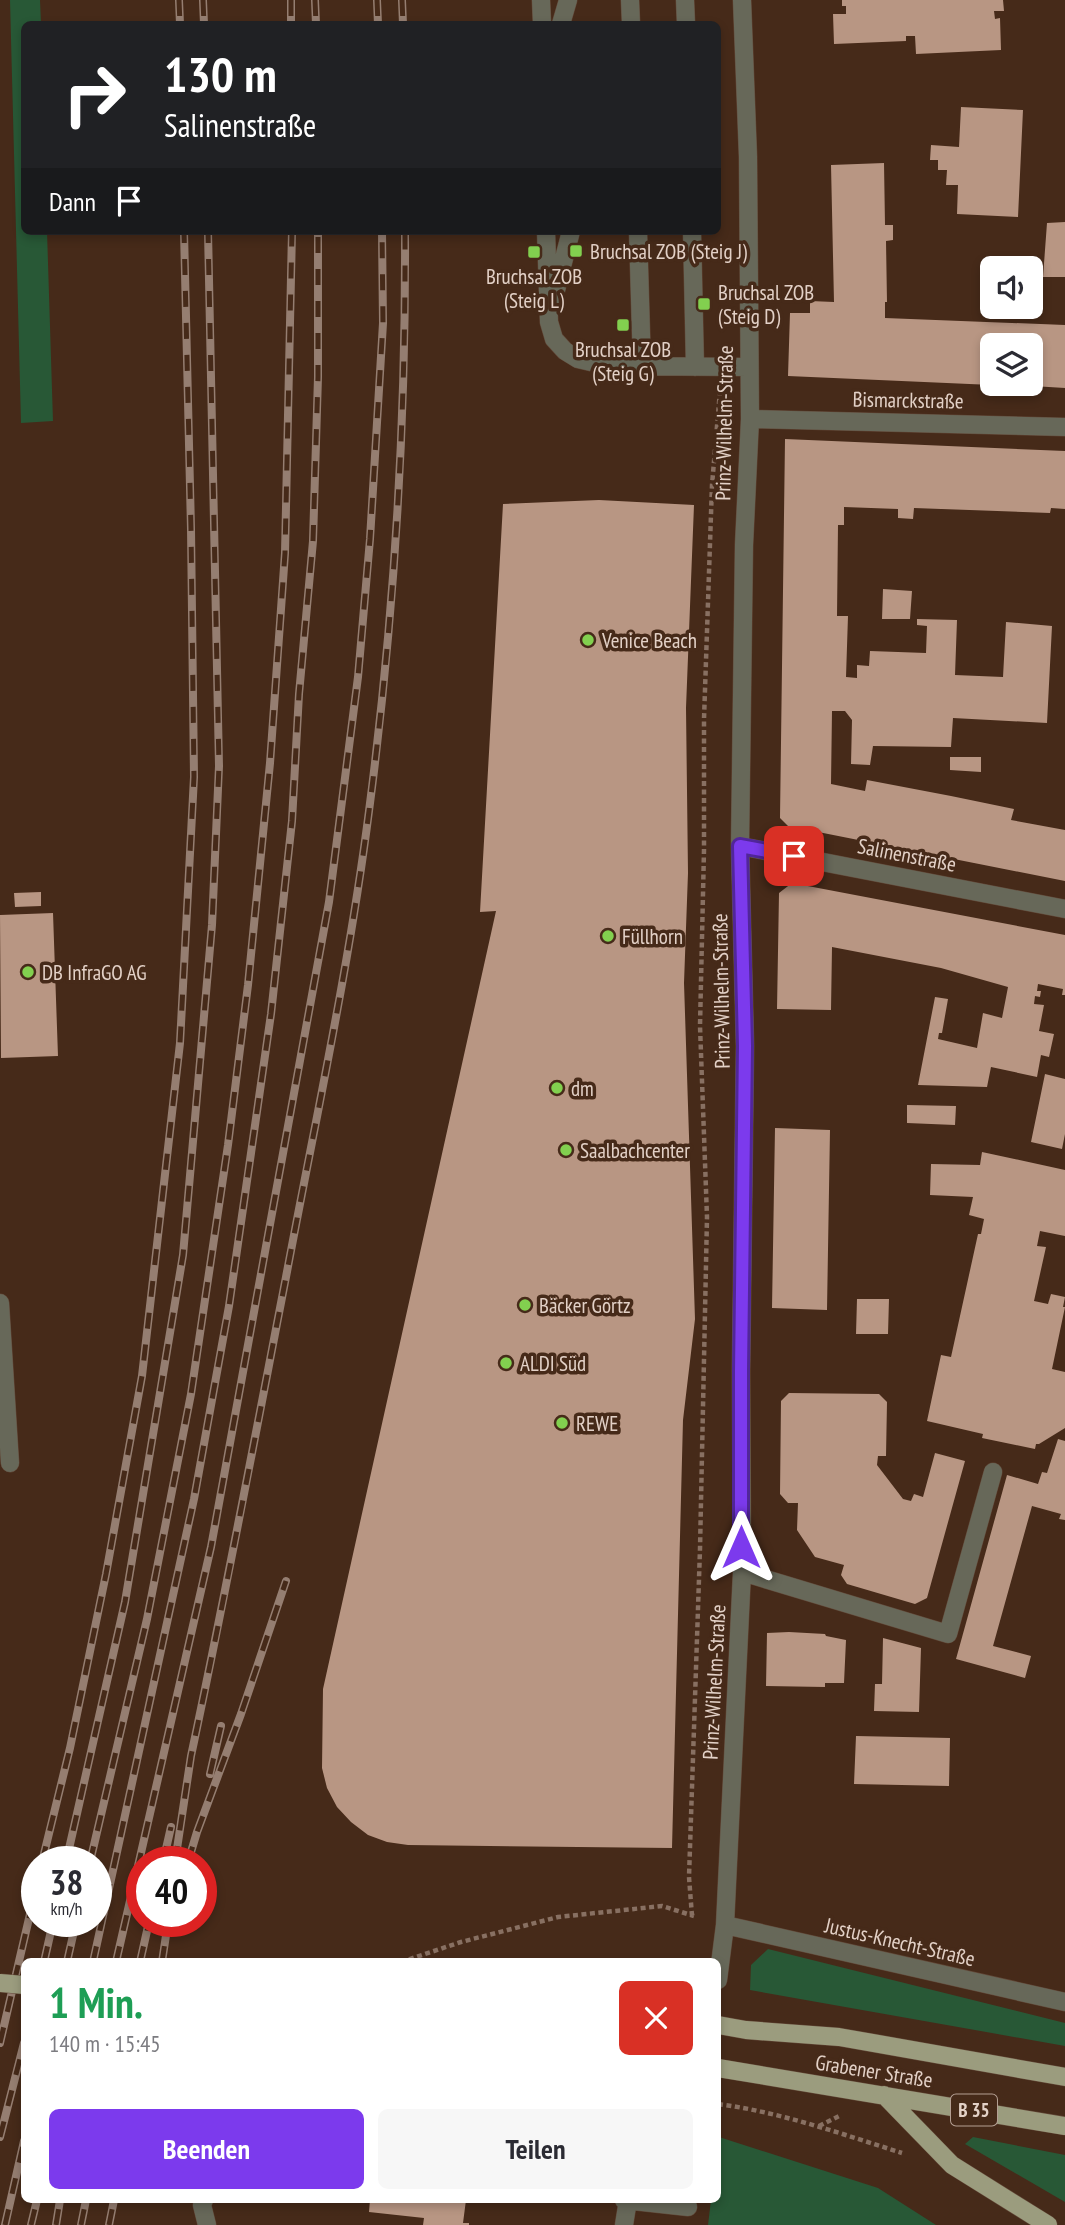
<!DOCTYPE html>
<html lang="de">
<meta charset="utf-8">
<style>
body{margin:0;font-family:"PT Sans Narrow",sans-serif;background:#f7f7f7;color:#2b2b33;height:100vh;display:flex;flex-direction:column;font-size:26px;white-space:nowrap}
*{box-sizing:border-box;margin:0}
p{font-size:23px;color:#7c7c81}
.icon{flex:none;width:38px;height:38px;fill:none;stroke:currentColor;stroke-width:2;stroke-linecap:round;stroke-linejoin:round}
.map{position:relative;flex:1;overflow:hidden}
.drawer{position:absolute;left:21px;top:1958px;width:700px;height:245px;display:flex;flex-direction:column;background:#fff;border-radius:10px;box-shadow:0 4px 10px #0003}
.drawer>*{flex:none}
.guide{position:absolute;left:21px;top:21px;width:700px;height:214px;border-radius:10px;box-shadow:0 4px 10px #0003;background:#202124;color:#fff;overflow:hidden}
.controls{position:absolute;left:980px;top:256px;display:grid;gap:14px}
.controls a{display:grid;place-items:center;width:63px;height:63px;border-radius:10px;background:#fff;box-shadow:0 4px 10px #0003;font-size:35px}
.speed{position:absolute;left:21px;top:1846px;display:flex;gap:14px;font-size:35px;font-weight:700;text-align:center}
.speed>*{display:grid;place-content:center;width:91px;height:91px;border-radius:50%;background:#fff;box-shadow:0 4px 10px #0003;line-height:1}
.speed small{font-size:18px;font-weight:400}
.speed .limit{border:10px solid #d22;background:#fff;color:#111}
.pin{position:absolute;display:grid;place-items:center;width:60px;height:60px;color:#fff;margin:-30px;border-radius:14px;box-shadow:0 4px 10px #0006}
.me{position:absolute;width:77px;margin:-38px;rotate:0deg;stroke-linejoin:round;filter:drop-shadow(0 0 5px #0008)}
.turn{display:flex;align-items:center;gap:24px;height:147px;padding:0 28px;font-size:32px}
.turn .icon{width:91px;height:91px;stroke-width:2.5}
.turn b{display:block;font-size:49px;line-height:60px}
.then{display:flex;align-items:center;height:66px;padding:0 28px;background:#0003;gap:14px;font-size:26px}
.round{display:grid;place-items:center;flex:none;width:74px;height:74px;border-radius:10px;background:#f7f7f7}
.summary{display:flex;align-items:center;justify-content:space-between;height:119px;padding:0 28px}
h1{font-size:42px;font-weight:700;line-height:52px;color:#1e9e55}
.cta{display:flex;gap:14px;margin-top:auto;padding:14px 28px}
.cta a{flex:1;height:80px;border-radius:10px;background:#7c3aed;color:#fff;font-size:28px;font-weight:700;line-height:80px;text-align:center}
.cta a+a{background:#f7f7f7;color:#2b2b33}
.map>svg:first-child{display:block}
.green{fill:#285836}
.building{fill:#b89683}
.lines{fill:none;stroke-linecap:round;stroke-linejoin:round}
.minor-casing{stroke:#624838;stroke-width:19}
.major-casing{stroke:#624838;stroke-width:19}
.path{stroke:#887062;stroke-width:4.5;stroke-dasharray:5 3.5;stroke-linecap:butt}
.minor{stroke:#676859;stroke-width:18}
.major{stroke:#9b9c7e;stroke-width:18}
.rail-casing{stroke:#957e71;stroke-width:8}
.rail{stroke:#462a19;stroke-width:5;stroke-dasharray:16;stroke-linecap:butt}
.major-bridge-casing{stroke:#624838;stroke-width:19;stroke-linecap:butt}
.major-bridge{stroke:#9b9c7e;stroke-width:18}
.route-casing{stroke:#51269a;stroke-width:18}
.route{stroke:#7c3aed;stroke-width:12}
.poi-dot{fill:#82d04f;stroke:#462a19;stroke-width:2.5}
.labels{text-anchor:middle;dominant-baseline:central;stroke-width:7;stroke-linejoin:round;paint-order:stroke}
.shield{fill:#462a19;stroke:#b49f93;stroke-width:2}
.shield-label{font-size:19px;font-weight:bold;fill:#e3d1c7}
.poi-label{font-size:21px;fill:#e3d1c7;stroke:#462a19;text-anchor:start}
.street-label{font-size:21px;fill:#e3d1c7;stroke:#462a19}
</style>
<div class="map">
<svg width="1065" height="2225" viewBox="0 0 1065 2225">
<rect width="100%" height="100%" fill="#462a19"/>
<!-- green -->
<path class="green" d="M 10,0 L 40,0 L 41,24 L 24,24 L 24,231 L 47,231 L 53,421 L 21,423 Z
M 768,1949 L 1065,2023 L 1065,2046 L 750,1990 L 751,1965 Z
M 719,2137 L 878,2188 L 936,2225 L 708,2225 L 711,2200 L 718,2200 Z
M 973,2137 L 1065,2155 L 1065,2202 L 965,2144 Z"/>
<!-- building -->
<path class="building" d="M 842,0 L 1003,0 L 1004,11 L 994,11 L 995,19 L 1000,18 L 1001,50 L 916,54 L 915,36 L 906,36 L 906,41 L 834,44 L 833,14 L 846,14 L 846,6 L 842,6 Z
M 961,107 L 1023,110 L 1018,217 L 957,214 L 958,185 L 946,185 L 947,170 L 938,170 L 938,160 L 930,160 L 931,145 L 959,147 Z
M 884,163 L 885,225 L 893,225 L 893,240 L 886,241 L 887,302 L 885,302 L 885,318 L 1065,325 L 1065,388 L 1014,385 L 1014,383 L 1031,383 L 1031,345 L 992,345 L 992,385 L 788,376 L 790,313 L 810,313 L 810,301 L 834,302 L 831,165 Z
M 1065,222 L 1065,277 L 1043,277 L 1047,223 Z
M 785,439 L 1065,451 L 1065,509 L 1051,508 L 1050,513 L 914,508 L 913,519 L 898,518 L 898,509 L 844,507 L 844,525 L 838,525 L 837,616 L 848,616 L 846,677 L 857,678 L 857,665 L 869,666 L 870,651 L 926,653 L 927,626 L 917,625 L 917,619 L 957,620 L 955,675 L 1003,677 L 1006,622 L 1052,626 L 1047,723 L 953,718 L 951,747 L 873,746 L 870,765 L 851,764 L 852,720 L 845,711 L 832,711 L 831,784 L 865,791 L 867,780 L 951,796 L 1014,809 L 1011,820 L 1065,830 L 1065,881 L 788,826 L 780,818 Z
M 599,500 L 694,505 L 686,708 L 688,873 L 684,983 L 695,1319 L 683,1420 L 672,1848 L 408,1845 L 387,1842 L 368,1835 L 351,1822 L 337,1807 L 327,1788 L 322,1768 L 323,1689 L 496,911 L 480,912 L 503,504 Z
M 883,589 L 912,591 L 910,619 L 882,619 Z
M 950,757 L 981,757 L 981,772 L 950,770 Z
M 792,883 L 1065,935 L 1065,995 L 1062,995 L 1063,989 L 1038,984 L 1037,991 L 1041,991 L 1040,997 L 1035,996 L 1034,1004 L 1044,1005 L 1039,1031 L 1054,1034 L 1049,1057 L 1041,1055 L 1037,1077 L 991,1067 L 987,1087 L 918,1085 L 935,997 L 948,999 L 942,1033 L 939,1033 L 938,1039 L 977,1048 L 983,1013 L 1002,1018 L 1008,987 L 941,968 L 832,947 L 831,1010 L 777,1009 L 779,893 Z
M 41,892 L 41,906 L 15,907 L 14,893 Z
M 53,913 L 58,1056 L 1,1058 L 0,915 Z
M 1045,1074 L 1065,1079 L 1065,1134 L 1062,1149 L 1031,1142 Z
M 907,1105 L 956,1106 L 955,1125 L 907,1123 Z
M 775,1128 L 830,1130 L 827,1310 L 772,1308 Z
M 982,1152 L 1065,1170 L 1065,1236 L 1040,1231 L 1037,1246 L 1046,1247 L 1034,1301 L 1048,1304 L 1051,1294 L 1065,1297 L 1063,1307 L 1065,1307 L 1052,1369 L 1065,1372 L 1065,1428 L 1039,1444 L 1036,1444 L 1035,1449 L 982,1438 L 983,1434 L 927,1421 L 941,1355 L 951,1357 L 978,1234 L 981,1234 L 984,1219 L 969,1215 L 973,1197 L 930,1195 L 931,1164 L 980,1165 Z
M 857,1299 L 889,1299 L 888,1334 L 856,1334 Z
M 789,1393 L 879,1394 L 887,1402 L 886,1456 L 878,1456 L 877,1465 L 903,1499 L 911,1501 L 914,1494 L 923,1497 L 935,1453 L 965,1461 L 927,1598 L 915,1604 L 847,1584 L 841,1575 L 844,1565 L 815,1557 L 797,1530 L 798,1503 L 788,1503 L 780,1494 L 781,1401 Z
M 1058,1439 L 1065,1441 L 1065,1520 L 1059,1519 L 1061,1514 L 1032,1506 L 993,1646 L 1031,1656 L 1025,1678 L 956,1659 L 1007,1475 L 1038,1484 L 1042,1472 L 1047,1473 Z
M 789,1632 L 825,1634 L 826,1636 L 846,1640 L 844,1683 L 825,1683 L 825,1687 L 766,1686 L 767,1633 Z
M 883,1638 L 921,1648 L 919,1712 L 874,1711 L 875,1684 L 882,1684 Z
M 856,1736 L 950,1738 L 949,1786 L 854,1784 Z
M 370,2200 L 466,2200 L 463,2223 L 469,2223 L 469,2225 L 423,2225 L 424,2218 L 369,2212 Z"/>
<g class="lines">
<!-- minor casing -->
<g class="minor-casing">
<path id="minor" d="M 541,0 L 542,24
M 630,0 L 631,24
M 685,0 L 686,24
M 561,24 L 568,0
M 546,231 L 549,322 L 554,339 L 565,351 L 578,359 L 608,366 L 749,367
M 638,231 L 642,367
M 692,231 L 695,367
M 554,298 L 571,231
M 750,419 L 1065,427
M 740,846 L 1065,909
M 0,1303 L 10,1463
M 742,1572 L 948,1634 L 993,1472
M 725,1925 L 1065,2002
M 718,1980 L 725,1925 L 742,1572 L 741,1371 L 745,1046 L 740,846 L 744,545 L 750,419 L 748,157 L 742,0
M 204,2200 L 202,2205 L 207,2225
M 624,2200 L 688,2207
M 624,2225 L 628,2200"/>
</g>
<!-- major casing -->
<g class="major-casing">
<path id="major" d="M 718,2025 L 746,2030 L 839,2037 L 1065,2077
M 718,2068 L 1065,2126
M 884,2095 L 952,2165 L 1048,2225"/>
</g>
<!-- path -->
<path class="path" d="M 692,1916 L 689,1877 L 700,1549 L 707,1217 L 700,1026 L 704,850 L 704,719 L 712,485 L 720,391
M 401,1962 L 461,1942 L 558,1917 L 662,1906 L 694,1916
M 718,2104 C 780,2112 842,2134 902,2153
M 819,2126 L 839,2116"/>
<!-- minor -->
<use href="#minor" class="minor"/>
<!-- major -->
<use href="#major" class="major"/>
<!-- rail casing -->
<g class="rail-casing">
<path id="rail" d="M 179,0 L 180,24
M 203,0 L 204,24
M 291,0 L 291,24
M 315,0 L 316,24
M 377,0 L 378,24
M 402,0 L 403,24
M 210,1774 L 221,1726
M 42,1862 L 70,1748 L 106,1574 L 142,1376 L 180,1043 L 194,777 L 191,529 L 184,231
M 66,1862 L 125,1602 L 183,1255 L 212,925 L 219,766 L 208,231
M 90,1862 L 147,1619 L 191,1394 L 228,1145 L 248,985 L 270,763 L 285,553 L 292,231
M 163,1862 L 171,1827
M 175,1862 L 191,1756 C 225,1597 255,1437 286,1277 C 315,1122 349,968 369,811 C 394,619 406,425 405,231
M 188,1862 L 197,1832 L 241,1714 L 286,1581
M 44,1962 L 53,1922
M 67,1962 L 76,1922
M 93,1962 L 194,1499 L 229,1306 L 271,1014 L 292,821 L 299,694 L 313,541 L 318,377 L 318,231
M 116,1962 L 211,1547 L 329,902 L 358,677 L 370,539 L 383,323 L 382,231
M 140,1962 L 149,1922
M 162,1962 L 168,1922
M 0,2043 L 37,1884
M 0,2137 L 24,2043
M 5,2225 L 24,2141
M 31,2225 L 37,2200
M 56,2225 L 60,2200
M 81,2225 L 86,2200
M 109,2225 L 114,2200"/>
</g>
<!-- rail -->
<use href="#rail" class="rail"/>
<!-- major-bridge casing -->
<g class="major-bridge-casing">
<path id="major-bridge" d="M 0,1983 L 24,1985"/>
</g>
<!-- major-bridge -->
<use href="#major-bridge" class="major-bridge"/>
</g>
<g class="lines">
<!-- route casing -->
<g class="route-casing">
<path id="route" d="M 741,1547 L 741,1371 L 745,1046 L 740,846 L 794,856"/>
</g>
<!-- route -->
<use href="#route" class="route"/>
</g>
<!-- markers -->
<g class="poi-dot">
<rect x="569" y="244" width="14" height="14" rx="3.5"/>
<rect x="527" y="245" width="14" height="14" rx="3.5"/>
<rect x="697" y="297" width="14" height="14" rx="3.5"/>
<rect x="616" y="318" width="14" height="14" rx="3.5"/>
<circle cx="588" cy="640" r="7"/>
<circle cx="608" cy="936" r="7"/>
<circle cx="28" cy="972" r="7"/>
<circle cx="557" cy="1088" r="7"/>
<circle cx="566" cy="1150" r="7"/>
<circle cx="525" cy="1305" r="7"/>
<circle cx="506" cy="1363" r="7"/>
<circle cx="562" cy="1423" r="7"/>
</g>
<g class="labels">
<!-- shield labels -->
<rect class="shield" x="951" y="2094.5" width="46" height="31" rx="5"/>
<g class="shield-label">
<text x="974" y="2110">B 35</text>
</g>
<!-- poi labels -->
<g class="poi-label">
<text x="590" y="251">Bruchsal ZOB (Steig J)</text>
<text x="534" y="276" text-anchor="middle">Bruchsal ZOB<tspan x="534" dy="24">(Steig L)</tspan></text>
<text x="718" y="292">Bruchsal ZOB<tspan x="718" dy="24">(Steig D)</tspan></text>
<text x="623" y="349" text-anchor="middle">Bruchsal ZOB<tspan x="623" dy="24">(Steig G)</tspan></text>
<text x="602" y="640">Venice Beach</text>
<text x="622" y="936">Füllhorn</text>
<text x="42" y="972">DB InfraGO AG</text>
<text x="571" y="1088">dm</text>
<text x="580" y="1150">Saalbachcenter</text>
<text x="539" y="1305">Bäcker Görtz</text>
<text x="520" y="1363">ALDI Süd</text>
<text x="576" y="1423">REWE</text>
</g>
<!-- street labels -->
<g class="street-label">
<text transform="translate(908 400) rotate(1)">Bismarckstraße</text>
<text transform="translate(724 423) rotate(-89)">Prinz-Wilhelm-Straße</text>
<text transform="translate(907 855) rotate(11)">Salinenstraße</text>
<text transform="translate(721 991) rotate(-91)">Prinz-Wilhelm-Straße</text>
<text transform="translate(714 1682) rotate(-87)">Prinz-Wilhelm-Straße</text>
<text transform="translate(900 1942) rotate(13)">Justus-Knecht-Straße</text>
<text transform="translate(874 2071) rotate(9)">Grabener Straße</text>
</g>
</g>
</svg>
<div class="controls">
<a><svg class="icon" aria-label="sound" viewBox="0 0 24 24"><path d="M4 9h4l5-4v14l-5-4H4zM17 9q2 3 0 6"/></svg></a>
<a><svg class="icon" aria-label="layers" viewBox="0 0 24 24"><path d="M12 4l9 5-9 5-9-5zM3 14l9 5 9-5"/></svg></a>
</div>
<div class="speed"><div>38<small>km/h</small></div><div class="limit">40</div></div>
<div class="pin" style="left:794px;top:856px;background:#d93025"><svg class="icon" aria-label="arrive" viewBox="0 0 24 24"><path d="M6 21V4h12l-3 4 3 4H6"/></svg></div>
<svg class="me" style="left:741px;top:1547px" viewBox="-20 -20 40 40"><path d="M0-17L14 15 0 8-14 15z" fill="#7c3aed" stroke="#fff" stroke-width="4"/></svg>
<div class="guide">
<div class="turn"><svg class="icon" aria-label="right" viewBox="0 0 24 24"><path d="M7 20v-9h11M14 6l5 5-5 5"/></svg><div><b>130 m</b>Salinenstraße</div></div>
<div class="then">Dann<svg class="icon" aria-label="arrive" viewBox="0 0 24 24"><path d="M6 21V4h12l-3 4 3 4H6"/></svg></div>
</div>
<section class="drawer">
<div class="summary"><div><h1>1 Min.</h1><p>140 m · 15:45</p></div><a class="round" style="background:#d93025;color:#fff"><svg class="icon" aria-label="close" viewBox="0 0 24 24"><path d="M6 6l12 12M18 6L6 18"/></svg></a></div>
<div class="cta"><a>Beenden</a><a>Teilen</a></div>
</section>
</div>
